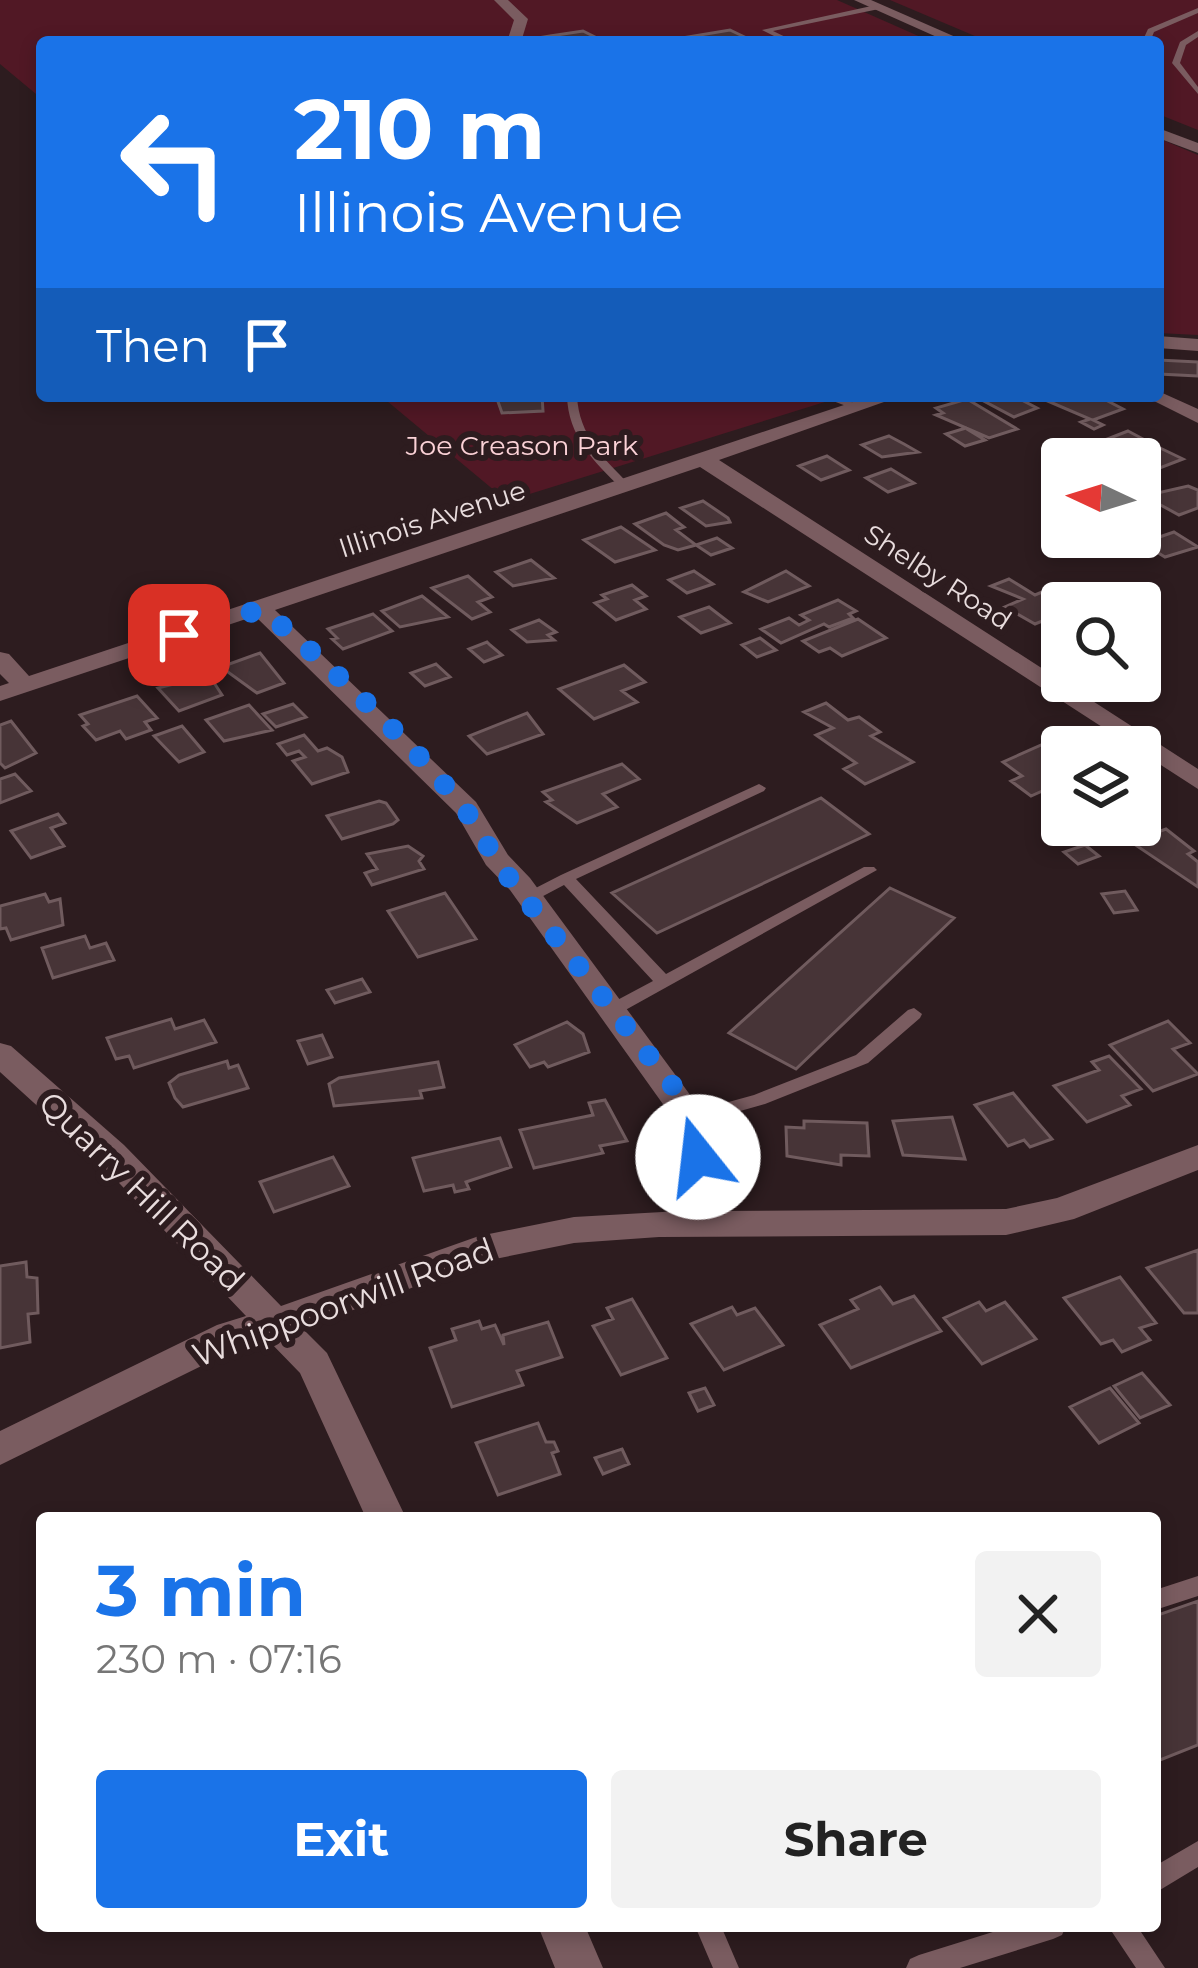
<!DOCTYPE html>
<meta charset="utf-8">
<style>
body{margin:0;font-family:Montserrat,sans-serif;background:#f2f2f2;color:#222;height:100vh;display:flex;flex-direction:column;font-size:45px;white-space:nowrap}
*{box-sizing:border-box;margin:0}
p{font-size:39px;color:#767676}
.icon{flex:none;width:66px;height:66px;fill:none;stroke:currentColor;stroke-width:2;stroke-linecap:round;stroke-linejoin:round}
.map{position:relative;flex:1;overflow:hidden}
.details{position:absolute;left:36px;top:1512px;width:1125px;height:420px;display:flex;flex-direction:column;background:#fff;border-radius:12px;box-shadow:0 6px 18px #0003}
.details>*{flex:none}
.banner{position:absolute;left:36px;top:36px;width:1128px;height:366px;border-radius:12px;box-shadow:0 6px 18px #0003;background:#1a73e8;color:#fff;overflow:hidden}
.needle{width:78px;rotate:274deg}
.fabs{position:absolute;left:1041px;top:438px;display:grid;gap:24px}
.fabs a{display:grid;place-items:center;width:120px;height:120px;border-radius:12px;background:#fff;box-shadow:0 6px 18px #0003;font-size:60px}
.pin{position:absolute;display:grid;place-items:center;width:102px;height:102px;color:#fff;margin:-51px;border-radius:24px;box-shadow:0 6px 18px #0006}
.me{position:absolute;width:132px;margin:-66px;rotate:344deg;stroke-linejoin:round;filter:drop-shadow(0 0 9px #0008)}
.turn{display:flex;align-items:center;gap:42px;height:252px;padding:0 60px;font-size:54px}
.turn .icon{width:156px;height:156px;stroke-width:2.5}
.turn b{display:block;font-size:84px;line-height:102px}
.then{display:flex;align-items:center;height:114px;padding:0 60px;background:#0003;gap:24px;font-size:45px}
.round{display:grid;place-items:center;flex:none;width:126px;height:126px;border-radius:12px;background:#f2f2f2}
.summary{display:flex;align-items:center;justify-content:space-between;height:204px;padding:0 60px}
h1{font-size:72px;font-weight:700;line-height:90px;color:#1a73e8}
.cta{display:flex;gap:24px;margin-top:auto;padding:24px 60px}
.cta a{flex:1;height:138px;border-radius:12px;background:#1a73e8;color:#fff;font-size:48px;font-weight:700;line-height:138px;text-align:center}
.cta a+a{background:#f2f2f2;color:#222}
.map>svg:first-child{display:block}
.green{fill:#511825}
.building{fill:#473437;stroke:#705b5e;stroke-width:3}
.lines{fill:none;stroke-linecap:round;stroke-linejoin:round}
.service{fill:#7a5c60;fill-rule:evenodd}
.minor{fill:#7a5c60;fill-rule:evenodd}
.route{stroke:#1a73e8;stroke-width:21;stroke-dasharray:0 37.8}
.labels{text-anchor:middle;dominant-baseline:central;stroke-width:12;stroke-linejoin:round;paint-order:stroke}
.far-park-label{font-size:27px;fill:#fbd2d7;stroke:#2d1c1f}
.far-street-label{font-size:27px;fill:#e9ddde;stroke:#2d1c1f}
.street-label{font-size:33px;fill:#e9ddde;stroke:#2d1c1f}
</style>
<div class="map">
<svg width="1198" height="1968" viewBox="0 0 1198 1968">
<rect width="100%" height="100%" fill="#2d1c1f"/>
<!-- green -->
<path class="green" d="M 0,0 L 837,0 L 932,42 L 42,42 L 42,99 L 0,64 Z
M 890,0 L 1198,0 L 1198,130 L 1158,114 L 1158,42 L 989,42 Z
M 1158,138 L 1198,155 L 1198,335 L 1158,333 Z
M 381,396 L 844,396 L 507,501 Z"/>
<!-- building -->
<path class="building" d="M 730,30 L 755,42 L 664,41 Z
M 583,31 L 597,38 L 538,38 L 550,36 Z
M 1158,360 L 1198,362 L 1198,376 L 1159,374 Z
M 496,396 L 542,396 L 543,411 L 502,413 Z
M 988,396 L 1014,396 L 1037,408 L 1014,417 L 982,400 Z
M 1036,396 L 1098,396 L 1123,409 L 1093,420 L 1103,425 L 1094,429 L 1081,422 L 1090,419 Z
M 967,399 L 1017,429 L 989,438 L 936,415 L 943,413 L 936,408 Z
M 966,428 L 967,429 L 985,440 L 965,446 L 946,434 Z
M 1128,431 L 1158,447 L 1183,459 L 1152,471 L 1140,470 L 1140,459 L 1097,443 Z
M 889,436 L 904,444 L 918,452 L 882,457 L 862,445 Z
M 827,456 L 849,470 L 821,480 L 799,466 Z
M 891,469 L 914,483 L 888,492 L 866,478 Z
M 1188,486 L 1198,490 L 1198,508 L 1179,515 L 1144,496 Z
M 703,501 L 728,518 L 730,522 L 706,526 L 681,508 Z
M 666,513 L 684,527 L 676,530 L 696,545 L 678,550 L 664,545 L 635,524 Z
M 621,527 L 655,550 L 615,562 L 584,540 Z
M 1174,532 L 1198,547 L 1165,557 L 1142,543 Z
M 717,538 L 732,548 L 711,555 L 696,545 Z
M 531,560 L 554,578 L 513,586 L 496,572 Z
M 694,571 L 713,584 L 687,593 L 669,580 Z
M 786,571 L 809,586 L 768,602 L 744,592 Z
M 468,576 L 492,597 L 478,602 L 490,612 L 472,619 L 432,588 Z
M 1009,579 L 1035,595 L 1054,587 L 1081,603 L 1062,603 L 1062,613 L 1035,624 L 1005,607 L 1023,599 L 991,586 Z
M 632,585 L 646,596 L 635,600 L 646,609 L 616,620 L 595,603 L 607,599 L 602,595 Z
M 422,596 L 448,617 L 400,627 L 382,611 Z
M 838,600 L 856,611 L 849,614 L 853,618 L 829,627 L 824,624 L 781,643 L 761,629 L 789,618 L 799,625 L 809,620 L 801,615 Z
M 709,607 L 730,623 L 701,633 L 680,617 Z
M 373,614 L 392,631 L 343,649 L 332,639 L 337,638 L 328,629 Z
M 858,619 L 886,638 L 842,656 L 830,648 L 819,652 L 803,641 Z
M 539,620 L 556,632 L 548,635 L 554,640 L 527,642 L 512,630 Z
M 760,638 L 776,650 L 757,657 L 742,645 Z
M 487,642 L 490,645 L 502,655 L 484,662 L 469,649 Z
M 260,653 L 284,683 L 257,693 L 221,667 Z
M 436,664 L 450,677 L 425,686 L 411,673 Z
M 624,665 L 645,682 L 622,691 L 637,702 L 594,719 L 559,689 Z
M 209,675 L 222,695 L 179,711 L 158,688 Z
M 137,696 L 157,718 L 145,722 L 151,730 L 126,739 L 120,731 L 96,740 L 83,726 L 88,724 L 80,715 Z
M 826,703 L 848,720 L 859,717 L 880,732 L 871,736 L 913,762 L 865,784 L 844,769 L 856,763 L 816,735 L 833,728 L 804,712 Z
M 293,704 L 306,717 L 276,727 L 263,714 Z
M 249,705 L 272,730 L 224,741 L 206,720 Z
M 527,713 L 543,734 L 487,754 L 469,736 Z
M 11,721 L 36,753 L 5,768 L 0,763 L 0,725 Z
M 182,726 L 204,752 L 179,762 L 154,736 Z
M 304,735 L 318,751 L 327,748 L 342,757 L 348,772 L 312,784 L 293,761 L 305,757 L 299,751 L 287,755 L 278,744 Z
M 1048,742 L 1062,752 L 1062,782 L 1031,796 L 1011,781 L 1022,776 L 1003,762 Z
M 622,764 L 639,779 L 603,794 L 617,807 L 577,823 L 546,802 L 552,800 L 543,792 Z
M 15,774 L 31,791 L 0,803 L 0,779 Z
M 821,798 L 869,834 L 657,933 L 612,893 Z
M 379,801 L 386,803 L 398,820 L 393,824 L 342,839 L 327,816 Z
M 58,814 L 65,823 L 51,828 L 64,846 L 31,858 L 11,831 Z
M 1166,829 L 1194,851 L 1188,854 L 1198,862 L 1198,887 L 1131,842 Z
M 1085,845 L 1099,856 L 1078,864 L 1064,852 Z
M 408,846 L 423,856 L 419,861 L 424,869 L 372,885 L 365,873 L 377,869 L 367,854 Z
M 890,888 L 954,918 L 796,1069 L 729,1033 Z
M 1125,891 L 1137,910 L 1114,913 L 1102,894 Z
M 445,893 L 476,939 L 418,957 L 388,911 Z
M 45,894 L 49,902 L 60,899 L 63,925 L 11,940 L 6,928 L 0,929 L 0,906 Z
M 85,936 L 90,948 L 106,943 L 114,960 L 53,978 L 42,948 Z
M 362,979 L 370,992 L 335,1003 L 327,990 Z
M 171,1019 L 175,1029 L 204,1020 L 216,1042 L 134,1068 L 129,1056 L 116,1059 L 107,1038 Z
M 1168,1021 L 1190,1043 L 1173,1049 L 1198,1074 L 1153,1091 L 1110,1045 Z
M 567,1022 L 583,1034 L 589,1052 L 548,1067 L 544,1062 L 530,1067 L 515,1045 Z
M 322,1035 L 332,1057 L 308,1064 L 298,1041 Z
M 1109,1056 L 1141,1089 L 1122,1096 L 1130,1105 L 1087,1122 L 1054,1086 L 1099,1070 L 1092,1062 Z
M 227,1061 L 229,1068 L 238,1065 L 248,1088 L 183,1107 L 175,1098 L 169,1083 L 179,1075 Z
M 438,1062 L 444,1087 L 420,1091 L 422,1098 L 334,1106 L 329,1084 L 339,1078 Z
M 1013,1093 L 1027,1110 L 1052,1139 L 1030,1147 L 1024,1140 L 1008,1146 L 975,1105 Z
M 605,1100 L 627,1141 L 600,1146 L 603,1153 L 534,1168 L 520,1130 L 593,1115 L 589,1103 Z
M 952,1117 L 965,1159 L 903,1155 L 893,1121 Z
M 804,1121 L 867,1123 L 869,1156 L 841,1155 L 841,1165 L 787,1156 L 786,1127 L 804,1128 Z
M 500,1138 L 511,1167 L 466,1182 L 469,1189 L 455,1192 L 453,1185 L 424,1191 L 413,1158 Z
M 333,1157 L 349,1186 L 274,1212 L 260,1182 Z
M 1198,1250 L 1198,1313 L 1184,1313 L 1147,1268 Z
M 26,1262 L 27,1277 L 37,1278 L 38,1313 L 28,1314 L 30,1342 L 0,1348 L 0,1266 Z
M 1120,1277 L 1156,1323 L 1140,1328 L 1150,1340 L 1122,1352 L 1113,1340 L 1101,1344 L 1064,1298 Z
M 880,1287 L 893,1304 L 914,1296 L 941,1331 L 851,1368 L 820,1325 L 858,1309 L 851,1300 Z
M 632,1299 L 667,1358 L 621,1375 L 593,1326 L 613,1319 L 607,1308 Z
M 979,1302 L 986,1311 L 1005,1302 L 1036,1339 L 982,1364 L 944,1318 Z
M 732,1307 L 737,1315 L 755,1308 L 783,1345 L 724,1370 L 691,1324 Z
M 479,1321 L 482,1329 L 495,1325 L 504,1345 L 503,1335 L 548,1322 L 562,1357 L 517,1371 L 523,1385 L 452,1407 L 430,1348 L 456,1340 L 452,1329 Z
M 1142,1373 L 1170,1405 L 1140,1418 L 1114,1386 Z
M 705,1388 L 714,1405 L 698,1411 L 689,1393 Z
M 1110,1388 L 1139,1423 L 1099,1443 L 1070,1407 Z
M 538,1423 L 546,1442 L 554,1442 L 558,1451 L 552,1453 L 560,1474 L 498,1495 L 476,1443 Z
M 622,1449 L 629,1464 L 603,1474 L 595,1458 Z
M 1198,1601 L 1198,1745 L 1155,1762 L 1155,1616 Z"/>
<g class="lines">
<!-- service -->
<path class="service" d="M 876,5 L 879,9 L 773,31 L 796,42 L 786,42 L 762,30 Z
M 1198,8 L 1198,13 L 1154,32 L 1150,42 L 1142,42 L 1148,29 Z
M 1198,31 L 1198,37 L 1186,45 L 1180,63 L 1198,87 L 1198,94 L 1172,63 L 1180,42 Z
M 567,396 L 577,396 C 579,435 603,458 629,484 L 629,488 L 621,488 C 594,462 568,436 567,396 Z
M 820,396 L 836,396 L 864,407 L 854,409 Z
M 759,784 L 766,788 L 764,791 L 576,879 L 666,974 L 864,867 L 874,867 L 877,870 L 620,1013 L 608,1013 L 606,1009 L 608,1005 L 653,981 L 564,885 L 530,903 L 522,898 L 524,894 L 561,875 Z
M 914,1008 L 922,1014 L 920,1018 L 868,1063 L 765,1104 L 691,1125 L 685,1124 L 682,1119 L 685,1114 L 754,1095 L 856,1055 L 908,1010 Z
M 1198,1576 L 1198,1596 L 1155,1610 L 1155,1590 Z
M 1198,1841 L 1198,1867 L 1155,1893 L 1155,1866 Z
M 695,1926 L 721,1926 L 739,1968 L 713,1968 Z
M 1012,1926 L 1066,1926 L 1062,1935 L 1053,1939 L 960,1968 L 906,1968 L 910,1959 L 919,1955 Z
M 1108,1926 L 1137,1926 L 1165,1968 L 1136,1968 Z"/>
<!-- minor -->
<path class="minor" d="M 494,0 L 508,0 L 528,19 L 521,42 L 507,42 L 514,20 Z
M 854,0 L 871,0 L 967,42 L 948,42 Z
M 1158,128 L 1198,143 L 1198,153 L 1158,138 Z
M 1158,336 L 1198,339 L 1198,351 L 1158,348 Z
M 1158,391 L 1198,409 L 1198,423 L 1144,396 L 1158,396 Z
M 871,396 L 901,396 L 719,460 L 1198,769 L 1198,789 L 700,467 L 275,610 L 476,802 L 508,855 L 530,878 L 702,1111 L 715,1157 L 714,1211 L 1006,1209 L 1057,1198 L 1198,1145 L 1198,1170 L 1074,1219 L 1006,1235 L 659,1237 L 574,1243 L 480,1262 L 303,1329 L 327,1353 L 406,1518 L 366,1518 L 300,1373 L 267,1339 L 240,1347 L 0,1465 L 0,1431 L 217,1325 L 246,1316 L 100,1163 L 0,1072 L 0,1043 L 11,1046 L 124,1145 L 281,1306 L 479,1236 L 574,1217 L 680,1211 L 683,1157 L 675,1121 L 510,890 L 486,865 L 456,813 L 255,616 L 0,701 L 0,686 L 9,683 L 0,674 L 0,652 L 9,654 L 29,676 Z
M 538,1926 L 585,1926 L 603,1968 L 555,1968 Z"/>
</g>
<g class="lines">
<!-- route -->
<path class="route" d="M 179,635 L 261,609 C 314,650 474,797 492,856 L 679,1094 L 691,1119 L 698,1157"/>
</g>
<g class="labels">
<!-- far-park labels -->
<g class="far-park-label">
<text x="522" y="445">Joe Creason Park</text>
</g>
<!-- far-street labels -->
<g class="far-street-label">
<text transform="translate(432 519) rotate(-18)">Illinois Avenue</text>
<text transform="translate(938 577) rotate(33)">Shelby Road</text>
</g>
<!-- street labels -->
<g class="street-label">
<text transform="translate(142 1191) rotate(44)">Quarry Hill Road</text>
<text transform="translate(343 1302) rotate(-20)">Whippoorwill Road</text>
</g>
</g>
</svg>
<div class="fabs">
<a><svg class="needle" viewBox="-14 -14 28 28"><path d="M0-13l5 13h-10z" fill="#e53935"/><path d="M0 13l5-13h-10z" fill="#767676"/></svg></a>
<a><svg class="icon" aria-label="search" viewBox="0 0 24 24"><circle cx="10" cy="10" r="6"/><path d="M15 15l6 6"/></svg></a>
<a><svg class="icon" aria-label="layers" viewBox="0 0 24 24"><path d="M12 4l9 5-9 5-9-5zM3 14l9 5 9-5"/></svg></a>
</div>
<div class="pin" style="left:179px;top:635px;background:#d93025"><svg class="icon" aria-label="arrive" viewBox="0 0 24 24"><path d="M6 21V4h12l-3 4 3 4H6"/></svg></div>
<svg class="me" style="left:698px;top:1157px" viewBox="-20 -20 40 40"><circle r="19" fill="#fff"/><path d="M0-13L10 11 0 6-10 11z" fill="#1a73e8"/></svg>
<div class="banner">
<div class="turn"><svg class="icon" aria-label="left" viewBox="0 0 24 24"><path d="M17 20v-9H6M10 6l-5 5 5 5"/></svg><div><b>210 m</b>Illinois Avenue</div></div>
<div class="then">Then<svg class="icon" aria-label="arrive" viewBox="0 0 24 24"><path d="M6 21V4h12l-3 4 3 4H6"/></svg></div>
</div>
<section class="details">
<div class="summary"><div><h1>3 min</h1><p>230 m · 07:16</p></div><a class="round"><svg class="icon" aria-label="close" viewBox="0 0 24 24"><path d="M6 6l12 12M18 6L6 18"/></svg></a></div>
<div class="cta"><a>Exit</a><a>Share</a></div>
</section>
</div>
